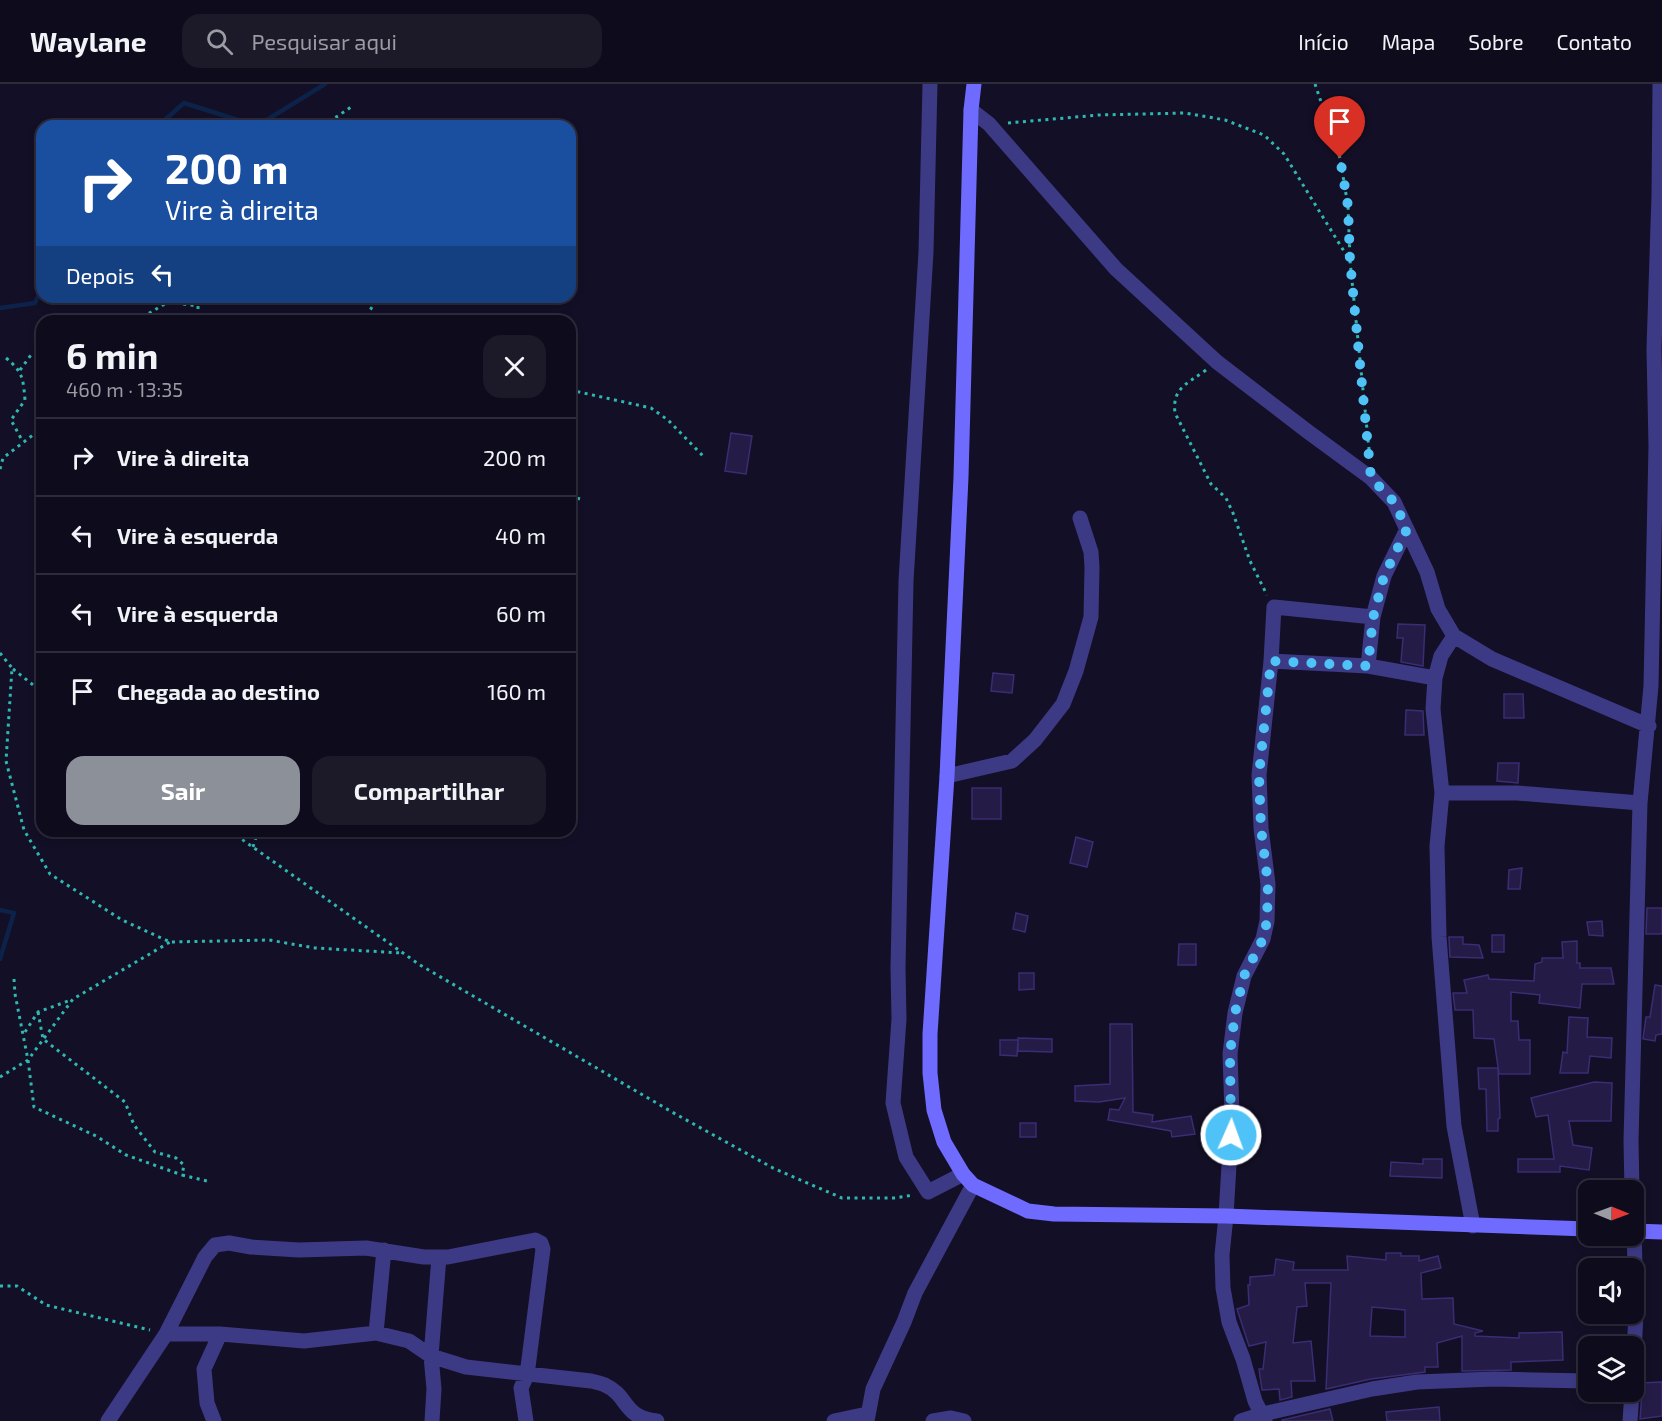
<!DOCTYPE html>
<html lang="pt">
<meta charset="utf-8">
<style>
body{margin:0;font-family:"Exo 2",sans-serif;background:#1c1929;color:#f1f3f6;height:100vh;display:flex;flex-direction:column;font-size:22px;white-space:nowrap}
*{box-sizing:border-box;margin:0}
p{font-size:20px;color:#9b9ba3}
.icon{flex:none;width:33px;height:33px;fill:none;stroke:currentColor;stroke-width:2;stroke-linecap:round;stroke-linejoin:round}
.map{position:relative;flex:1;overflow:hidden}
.side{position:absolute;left:36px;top:231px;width:540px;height:522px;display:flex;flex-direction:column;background:#0e0b1c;border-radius:18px;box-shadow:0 3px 9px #0003,0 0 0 2px #2e2b3b}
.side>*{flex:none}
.hud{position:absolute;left:36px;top:36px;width:540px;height:183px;border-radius:18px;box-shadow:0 3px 9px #0003,0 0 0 2px #2e2b3b;background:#1a4fa0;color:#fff;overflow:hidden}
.needle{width:39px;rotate:91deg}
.fabs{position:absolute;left:1578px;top:1096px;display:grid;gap:12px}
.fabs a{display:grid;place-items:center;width:66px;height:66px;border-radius:12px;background:#0e0b1c;box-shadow:0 3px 9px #0003,0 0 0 2px #2e2b3b;font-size:30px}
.pin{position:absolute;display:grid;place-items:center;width:51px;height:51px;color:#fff;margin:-62px -26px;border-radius:50% 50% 50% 0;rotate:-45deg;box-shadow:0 0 6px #0007}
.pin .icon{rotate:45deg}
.me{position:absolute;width:66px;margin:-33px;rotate:2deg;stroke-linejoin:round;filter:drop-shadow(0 0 4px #0008)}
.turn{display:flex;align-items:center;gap:21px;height:126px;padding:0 30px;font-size:27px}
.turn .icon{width:78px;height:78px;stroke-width:2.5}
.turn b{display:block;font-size:42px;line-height:51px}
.then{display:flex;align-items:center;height:57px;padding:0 30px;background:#0003;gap:12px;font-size:22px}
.round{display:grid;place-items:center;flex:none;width:63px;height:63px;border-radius:18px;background:#1c1929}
.overview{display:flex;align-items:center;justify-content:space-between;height:102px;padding:0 30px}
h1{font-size:36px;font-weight:700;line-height:45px}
.cta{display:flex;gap:12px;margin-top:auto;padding:12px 30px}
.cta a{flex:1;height:69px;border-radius:18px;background:#8c9099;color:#fff;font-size:24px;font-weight:700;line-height:69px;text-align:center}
.cta a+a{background:#1c1929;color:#f1f3f6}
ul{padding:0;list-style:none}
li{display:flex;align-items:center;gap:18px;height:78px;padding:0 30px;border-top:2px solid #2e2b3b}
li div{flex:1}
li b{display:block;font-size:22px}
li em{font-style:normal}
header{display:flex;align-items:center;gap:36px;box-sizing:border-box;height:84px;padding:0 30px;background:#0e0b1c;border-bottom:2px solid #2e2b3b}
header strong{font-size:28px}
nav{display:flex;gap:33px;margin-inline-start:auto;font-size:21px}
.search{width:420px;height:54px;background:#1c1929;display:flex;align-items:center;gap:15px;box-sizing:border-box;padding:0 21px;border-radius:18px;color:#9b9ba3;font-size:22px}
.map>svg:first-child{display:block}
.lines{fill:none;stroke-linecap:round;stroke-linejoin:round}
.stream{stroke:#0c2248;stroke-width:4.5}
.building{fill:#241b47;stroke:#3b2d73;stroke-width:1.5;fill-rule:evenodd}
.path{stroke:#2fb8b0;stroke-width:3;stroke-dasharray:3 4.5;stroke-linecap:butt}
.minor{stroke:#3d3a85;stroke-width:15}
.secondary{stroke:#6f6bff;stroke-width:15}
.route{stroke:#4fc3f7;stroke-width:10;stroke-dasharray:0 18}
</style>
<header>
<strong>Waylane</strong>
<div class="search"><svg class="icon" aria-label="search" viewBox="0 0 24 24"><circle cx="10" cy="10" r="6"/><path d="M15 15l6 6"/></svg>Pesquisar aqui</div>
<nav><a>Início</a><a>Mapa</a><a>Sobre</a><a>Contato</a></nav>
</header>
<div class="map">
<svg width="1662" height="1337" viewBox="0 0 1662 1337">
<rect width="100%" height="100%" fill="#130f26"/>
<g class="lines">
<!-- stream -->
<path class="stream" d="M 158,42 L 184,19 L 257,42 L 325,0
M 0,224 L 35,219 L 42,204
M 0,826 L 14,829 L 0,875"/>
</g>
<!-- building -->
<path class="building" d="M 731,349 L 752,352 L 746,390 L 725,387 Z
M 1398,540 L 1425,541 L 1423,582 L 1401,578 L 1403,554 L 1397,554 Z
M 993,589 L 1014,591 L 1012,609 L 991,607 Z
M 1504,610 L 1523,610 L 1524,634 L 1504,634 Z
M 1406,626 L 1423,627 L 1424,651 L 1405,651 Z
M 1498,679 L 1519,679 L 1518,699 L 1497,697 Z
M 972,704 L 1001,704 L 1001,735 L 972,735 Z
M 1076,753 L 1093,758 L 1087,783 L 1070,779 Z
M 1522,784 L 1520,805 L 1508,805 L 1509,786 Z
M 1647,824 L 1662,824 L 1662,850 L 1646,850 Z
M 1016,829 L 1028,832 L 1025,848 L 1013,845 Z
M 1602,837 L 1603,852 L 1589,851 L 1587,838 Z
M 1492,851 L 1504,851 L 1504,868 L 1492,868 Z
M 1449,853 L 1463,853 L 1463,860 L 1479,861 L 1483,874 L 1450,873 Z
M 1577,857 L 1577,879 L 1580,879 L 1580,884 L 1611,884 L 1614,900 L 1582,900 L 1580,924 L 1539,919 L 1540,911 L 1511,908 L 1511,937 L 1518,937 L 1519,956 L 1530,956 L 1530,990 L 1499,990 L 1494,955 L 1474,954 L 1473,926 L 1455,926 L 1453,909 L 1467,909 L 1464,896 L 1488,891 L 1489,895 L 1534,897 L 1535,880 L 1542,878 L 1542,874 L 1563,874 L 1562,858 Z
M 1179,860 L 1196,860 L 1196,881 L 1178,881 Z
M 1019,889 L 1034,889 L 1034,905 L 1019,906 Z
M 1655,901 L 1662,902 L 1662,950 L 1656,951 L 1655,957 L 1643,955 L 1646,933 L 1650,933 Z
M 1569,933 L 1588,934 L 1587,953 L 1612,954 L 1611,974 L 1590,972 L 1588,989 L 1560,989 L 1563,968 L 1567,969 Z
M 1110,940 L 1132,940 L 1133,1028 L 1153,1031 L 1152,1038 L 1191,1032 L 1195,1050 L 1172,1053 L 1171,1047 L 1108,1036 L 1110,1025 L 1119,1026 L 1125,1014 L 1099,1018 L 1075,1017 L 1075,1002 L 1110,1000 Z
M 1018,954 L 1052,955 L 1052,968 L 1018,967 Z
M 1000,956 L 1018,956 L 1017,972 L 1000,971 Z
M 1478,984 L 1498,984 L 1500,1034 L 1498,1035 L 1498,1047 L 1487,1047 L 1486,1005 L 1479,1005 Z
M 1594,998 L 1612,999 L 1611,1037 L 1569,1037 L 1573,1061 L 1592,1064 L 1589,1086 L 1560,1082 L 1560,1088 L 1518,1088 L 1518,1075 L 1554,1075 L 1548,1031 L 1536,1033 L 1531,1014 Z
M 1020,1039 L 1036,1039 L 1036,1053 L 1020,1053 Z
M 1423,1075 L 1442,1075 L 1442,1094 L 1390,1092 L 1391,1078 L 1423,1080 Z
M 1386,1169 L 1401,1169 L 1401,1172 L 1419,1172 L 1419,1177 L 1438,1172 L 1441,1184 L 1421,1189 L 1422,1215 L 1453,1214 L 1454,1240 L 1483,1247 L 1475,1249 L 1475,1252 L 1519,1254 L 1519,1249 L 1562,1248 L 1563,1276 L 1511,1278 L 1511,1286 L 1462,1287 L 1462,1252 L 1437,1259 L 1438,1283 L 1425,1283 L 1425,1288 L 1371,1295 L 1326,1305 L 1331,1199 L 1305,1199 L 1307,1222 L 1297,1223 L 1293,1259 L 1311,1257 L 1315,1297 L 1291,1297 L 1292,1313 L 1280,1316 L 1279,1305 L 1262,1306 L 1259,1285 L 1263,1285 L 1266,1258 L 1249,1262 L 1237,1225 L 1249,1221 L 1248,1201 L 1250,1201 L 1250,1193 L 1274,1191 L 1276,1175 L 1294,1178 L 1293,1186 L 1348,1186 L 1347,1172 L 1386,1176 ZM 1372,1223 L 1405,1226 L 1405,1253 L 1370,1252 Z
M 1662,1298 L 1662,1332 L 1640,1335 L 1642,1309 L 1639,1299 Z
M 1439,1323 L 1440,1337 L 1387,1337 L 1386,1328 Z
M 1330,1325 L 1333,1337 L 1282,1337 L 1282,1336 Z"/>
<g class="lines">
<!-- path -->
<path class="path" d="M 1315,0 L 1340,74 L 1348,122 L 1350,176
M 1008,39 L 1099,31 L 1185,29 L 1225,36 L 1264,51 L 1284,70 L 1350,177 L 1370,375
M 323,42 L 354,21
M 136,237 L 168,218 L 198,222 L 198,237
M 361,237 L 366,233 L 378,213
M 6,274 C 23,288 23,294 25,316 L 11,336 L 23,358
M 20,286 L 31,271 L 42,268
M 1206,286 C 1187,300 1172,304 1175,329 L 1211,400 L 1226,414 L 1233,429 L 1250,477 L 1267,511
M 570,306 L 651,324 L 668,336 L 703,372
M 0,385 L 3,374 L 42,344
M 570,412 L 580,415
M 0,569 L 12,584 L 6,677 L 24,746 L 50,790 L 122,836 L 170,858 L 269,856 L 315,864 L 402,869
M 13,585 L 42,608
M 230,747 L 420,881 L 672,1028 L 773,1084 L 842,1114 L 894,1114 L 914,1111
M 253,763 L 258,747
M 14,895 L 15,910 L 28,976 L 34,1023 L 96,1052 L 126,1071 L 182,1091
M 38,928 L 43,955 L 125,1018 L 134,1041 L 155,1068 L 176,1074 L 184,1081 L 182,1091 L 211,1098
M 25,948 L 38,928 L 71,916
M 0,993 L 28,976 L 73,915 L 170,858
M 0,1202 L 17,1202 L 46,1221 L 150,1246"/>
<!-- minor -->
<path class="minor" d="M 930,0 L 926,168 L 906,497 L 898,884 L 899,935 L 893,1019 L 906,1073 L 928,1108 L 963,1090
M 971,26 L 989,40 L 1116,185 L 1217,278 L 1307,347 L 1371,394 L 1394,418 L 1427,488 L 1438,525 L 1454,552 L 1492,575 L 1649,642
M 1454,552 L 1441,572 L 1435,594 L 1433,625 L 1442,709 L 1437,762 L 1439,853 L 1454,1042 L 1473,1142
M 1271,577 L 1368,582 L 1435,594
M 1368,582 L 1373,533 L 1384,492 L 1407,445
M 947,692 L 1012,677 L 1035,656 L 1063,620 L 1076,587 L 1091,533 L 1092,483 L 1091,468 L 1080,434
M 1442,709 L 1517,709 L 1640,719
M 1632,1107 L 1631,1057 L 1640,719 L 1651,602 L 1656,362 L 1654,265 L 1659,111 L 1660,0
M 1634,1141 L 1636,1229 L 1634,1270
M 376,1249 L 384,1166
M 166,1250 L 220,1250 L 304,1257 L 376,1249 L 409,1257 L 431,1272 L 466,1283 L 591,1297 C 595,1298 601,1299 605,1301 C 629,1312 623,1334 657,1337
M 108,1337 L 166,1250 L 205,1173 L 215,1161 L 229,1159 L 251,1163 L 299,1166 L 366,1164 L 424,1173 L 448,1173 L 535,1156 L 541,1159 L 543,1165 L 527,1291 L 521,1304 L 526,1337
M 214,1337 L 207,1319 L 204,1285 L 220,1250
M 432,1337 L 434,1305 L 431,1272 L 439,1173
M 834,1337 L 867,1330
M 867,1337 L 873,1305 L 904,1238 L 915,1209 L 973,1101
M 933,1337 L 951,1334 L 964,1337
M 1241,1337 L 1263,1330 L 1372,1305 L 1417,1298 L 1494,1295 L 1588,1297
M 1265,1337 L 1255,1317 L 1243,1275 L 1229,1238 L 1223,1204 L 1222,1171 L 1226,1132 L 1232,1030 L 1230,970 L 1235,929 L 1244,892 L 1263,855 L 1267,837 L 1268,800 L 1261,744 L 1259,691 L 1271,577 L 1274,523 L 1373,533
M 1630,1337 L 1632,1308"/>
<!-- secondary -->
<path class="secondary" d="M 974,0 L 971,26 L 961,393 L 947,692 L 930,950 L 930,989 L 934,1026 L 944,1058 L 963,1090 L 973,1101 L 1028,1127 L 1054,1130 L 1226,1132 L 1588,1145
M 1634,1147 L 1662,1148"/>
</g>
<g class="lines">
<!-- route -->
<path class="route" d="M 1231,1051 L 1230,970 L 1235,929 L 1244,892 L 1263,855 L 1267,837 L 1268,800 L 1261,744 L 1259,691 L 1271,577 L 1368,582 L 1373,534 L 1384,492 L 1407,445 L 1394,418 L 1371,394 L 1350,177 L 1348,122 L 1340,74"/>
</g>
</svg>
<div class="fabs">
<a><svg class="needle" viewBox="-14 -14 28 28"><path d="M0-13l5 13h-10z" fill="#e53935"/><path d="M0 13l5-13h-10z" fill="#9b9ba3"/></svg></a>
<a><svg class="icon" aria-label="sound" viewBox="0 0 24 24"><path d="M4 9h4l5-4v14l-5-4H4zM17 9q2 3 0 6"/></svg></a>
<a><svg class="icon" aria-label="layers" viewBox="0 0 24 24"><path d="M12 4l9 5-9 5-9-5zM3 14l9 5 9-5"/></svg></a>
</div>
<div class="pin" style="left:1340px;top:74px;background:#d93025"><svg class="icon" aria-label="arrive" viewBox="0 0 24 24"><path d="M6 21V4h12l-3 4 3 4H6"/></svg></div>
<svg class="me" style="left:1231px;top:1051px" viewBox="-20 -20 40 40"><circle r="17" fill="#4fc3f7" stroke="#fff" stroke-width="3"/><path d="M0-11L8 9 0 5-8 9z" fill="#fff"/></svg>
<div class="hud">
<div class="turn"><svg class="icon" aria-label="right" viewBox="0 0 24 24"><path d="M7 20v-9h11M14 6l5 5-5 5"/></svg><div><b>200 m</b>Vire à direita</div></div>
<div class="then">Depois<svg class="icon" aria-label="left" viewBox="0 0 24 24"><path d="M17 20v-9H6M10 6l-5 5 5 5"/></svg></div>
</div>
<section class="side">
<div class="overview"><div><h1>6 min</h1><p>460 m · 13:35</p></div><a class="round"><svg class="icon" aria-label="close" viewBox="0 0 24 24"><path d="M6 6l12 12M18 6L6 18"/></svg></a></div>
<ul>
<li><svg class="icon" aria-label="right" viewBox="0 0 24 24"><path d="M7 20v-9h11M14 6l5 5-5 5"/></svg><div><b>Vire à direita</b></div><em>200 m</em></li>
<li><svg class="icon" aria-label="left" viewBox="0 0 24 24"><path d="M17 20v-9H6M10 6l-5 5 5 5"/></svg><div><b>Vire à esquerda</b></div><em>40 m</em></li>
<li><svg class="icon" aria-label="left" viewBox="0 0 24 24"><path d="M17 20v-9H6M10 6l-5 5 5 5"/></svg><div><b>Vire à esquerda</b></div><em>60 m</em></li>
<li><svg class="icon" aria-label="arrive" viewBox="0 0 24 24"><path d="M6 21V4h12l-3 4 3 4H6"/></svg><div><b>Chegada ao destino</b></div><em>160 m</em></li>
</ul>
<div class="cta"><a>Sair</a><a>Compartilhar</a></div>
</section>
</div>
